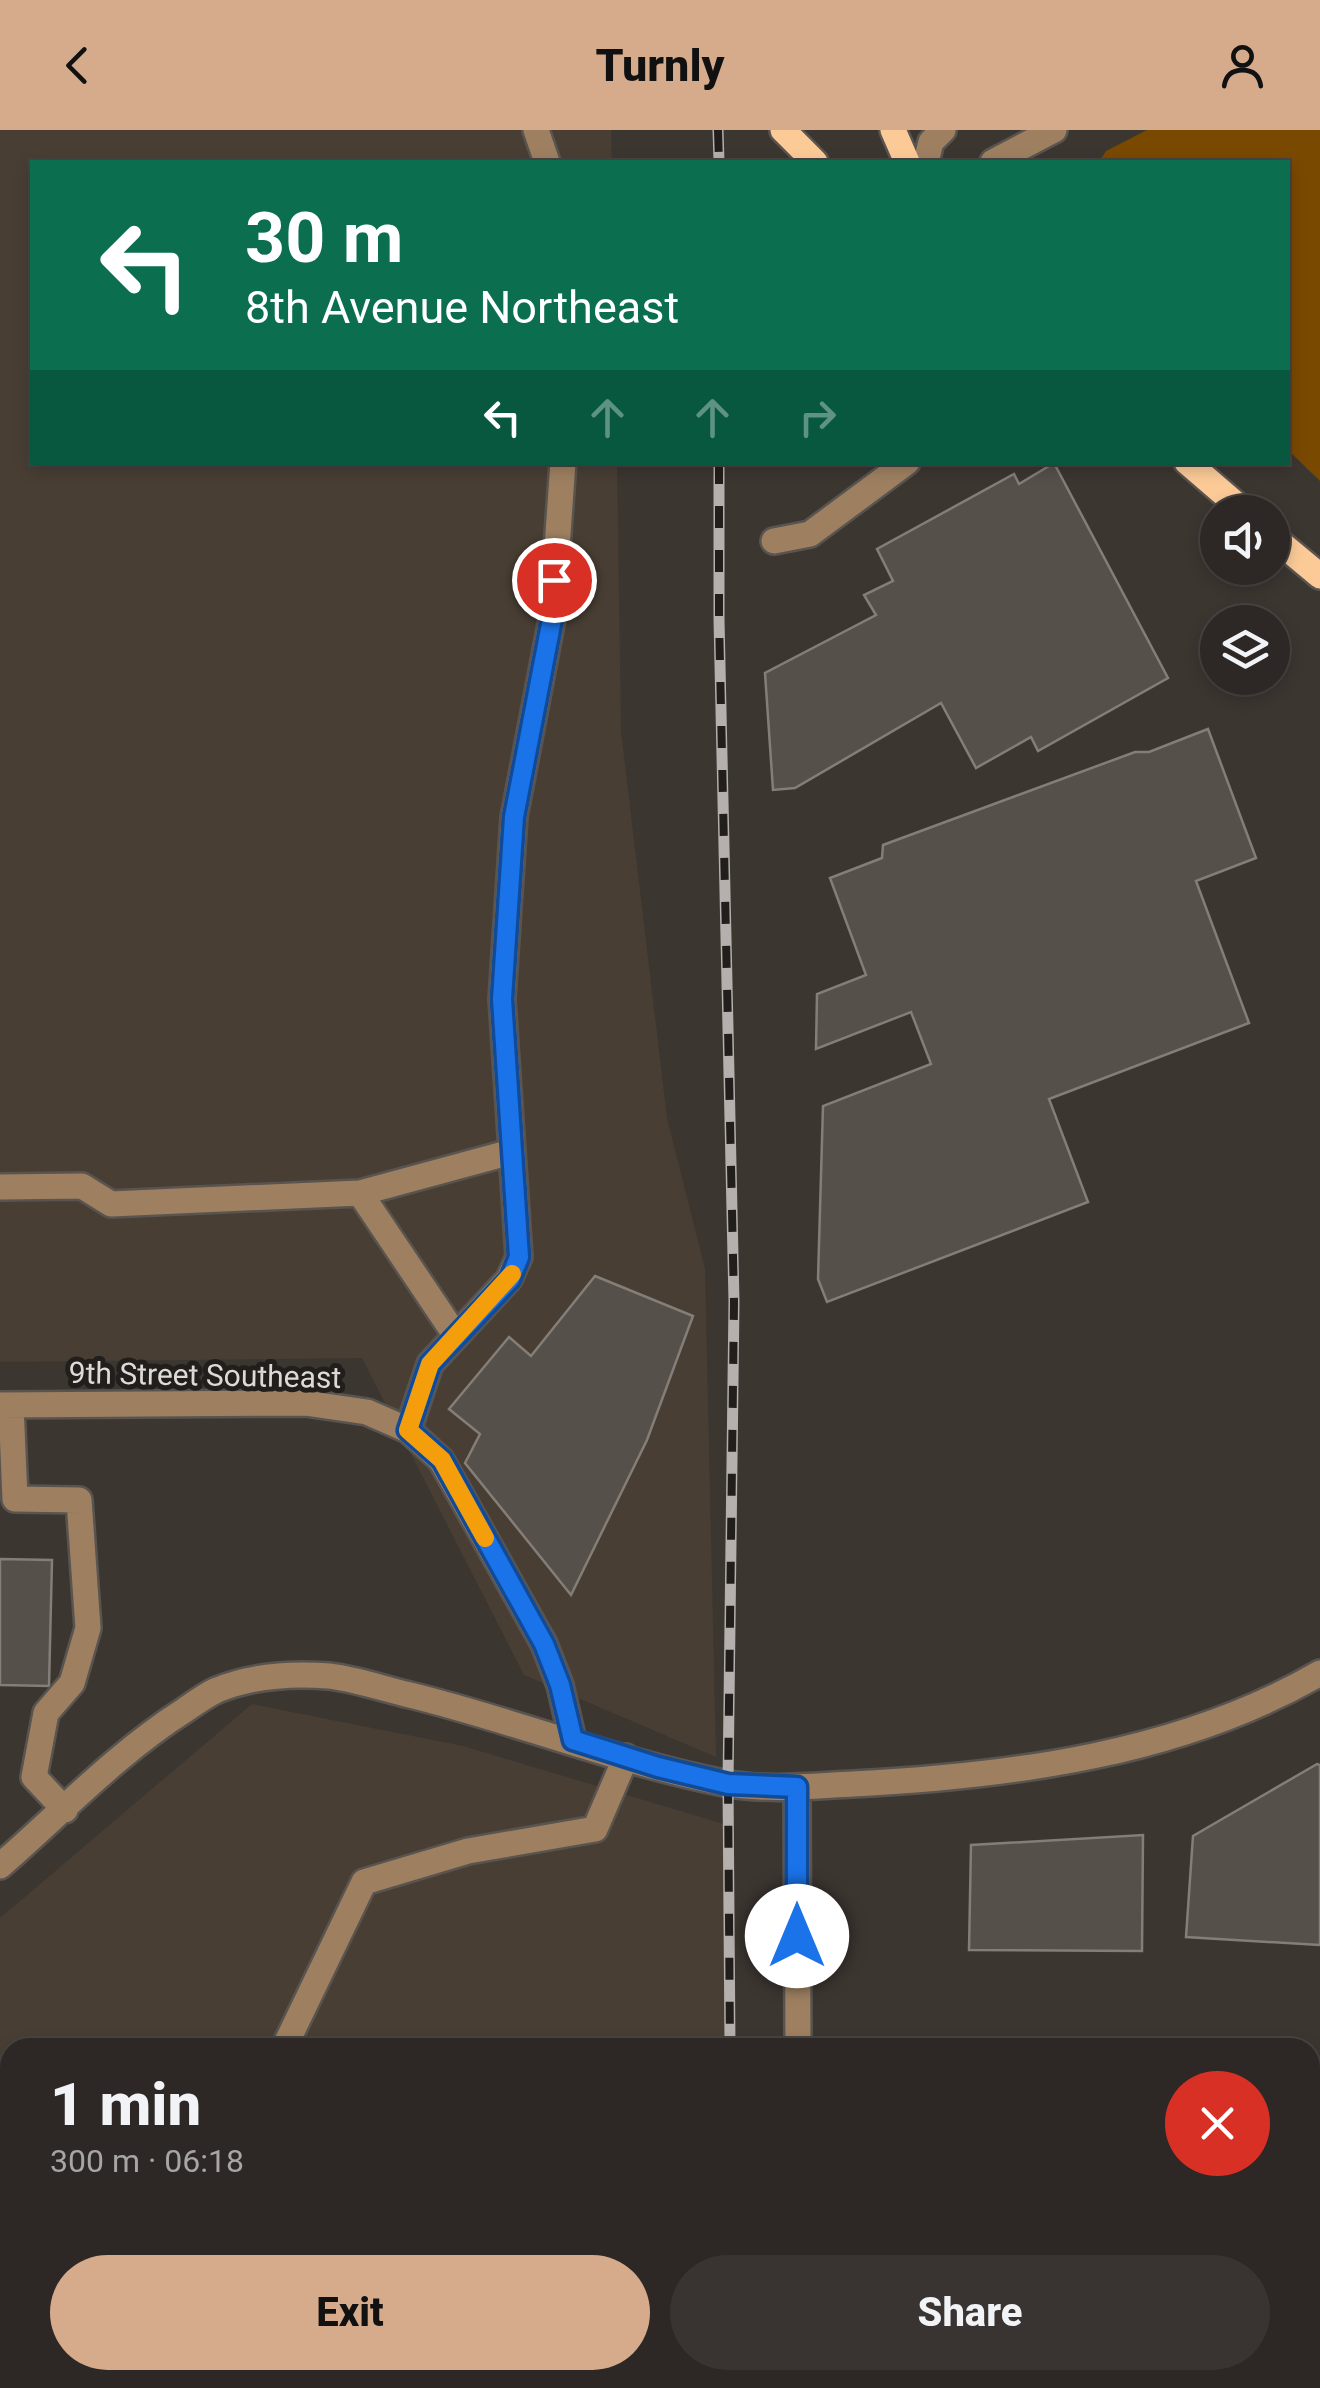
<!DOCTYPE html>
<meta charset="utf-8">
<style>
body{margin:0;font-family:Roboto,sans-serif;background:#393432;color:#f1f3f6;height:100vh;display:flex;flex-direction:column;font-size:38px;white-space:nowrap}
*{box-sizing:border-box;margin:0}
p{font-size:32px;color:#a7a6a7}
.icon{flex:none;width:55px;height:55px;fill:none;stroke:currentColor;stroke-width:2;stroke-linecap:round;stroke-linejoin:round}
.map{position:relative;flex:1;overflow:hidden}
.sheet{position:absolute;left:0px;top:1908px;width:1320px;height:352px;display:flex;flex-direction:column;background:#2d2825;border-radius:30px 30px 0 0;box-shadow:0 5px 15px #0003,0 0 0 2px #484442}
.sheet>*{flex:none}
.hud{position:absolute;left:30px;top:30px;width:1260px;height:305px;border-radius:0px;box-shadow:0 5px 15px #0003,0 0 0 2px #484442;background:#0b6e4f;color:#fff;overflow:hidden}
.buttons{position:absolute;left:1200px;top:365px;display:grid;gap:20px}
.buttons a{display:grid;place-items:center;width:90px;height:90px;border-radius:50%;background:#2d2825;box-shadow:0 5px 15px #0003,0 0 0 2px #484442;font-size:50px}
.pin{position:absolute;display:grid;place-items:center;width:85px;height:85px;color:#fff;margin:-42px;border:5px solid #fff;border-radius:50%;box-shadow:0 2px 10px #0007}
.me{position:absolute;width:110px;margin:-55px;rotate:0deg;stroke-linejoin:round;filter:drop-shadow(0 0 8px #0008)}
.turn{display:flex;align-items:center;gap:35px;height:210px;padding:0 50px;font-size:45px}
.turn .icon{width:130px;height:130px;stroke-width:2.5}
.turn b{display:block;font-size:70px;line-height:85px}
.lanes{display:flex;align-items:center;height:95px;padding:0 50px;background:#0003;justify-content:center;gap:50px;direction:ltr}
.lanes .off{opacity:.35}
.round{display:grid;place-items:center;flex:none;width:105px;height:105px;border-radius:52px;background:#393432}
.overview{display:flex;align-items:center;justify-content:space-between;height:170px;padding:0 50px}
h1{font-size:60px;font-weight:800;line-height:75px}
.action{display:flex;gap:20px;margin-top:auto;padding:20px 50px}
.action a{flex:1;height:115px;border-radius:60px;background:#d6ab8b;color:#111;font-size:40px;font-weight:800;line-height:115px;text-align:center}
.action a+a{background:#393432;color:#f1f3f6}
header{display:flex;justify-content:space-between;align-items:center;height:130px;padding:0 50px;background:#d6ab8b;color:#111;font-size:45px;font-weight:800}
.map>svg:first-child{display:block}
.built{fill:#483e34}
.green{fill:#7a4900}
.building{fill:#56504b;stroke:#847e78;stroke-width:2.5}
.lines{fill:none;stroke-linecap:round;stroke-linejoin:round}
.minor-casing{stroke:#59544f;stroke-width:30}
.major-casing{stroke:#59544f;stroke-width:30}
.minor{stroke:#9e8061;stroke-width:25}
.major{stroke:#fbca97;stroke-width:25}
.rail-casing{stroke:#b5b0ad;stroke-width:11}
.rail{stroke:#211e1c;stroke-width:8;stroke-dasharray:22;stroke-linecap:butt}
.route-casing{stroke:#114b97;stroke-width:25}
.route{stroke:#1a73e8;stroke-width:18}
.slow{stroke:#f59e0b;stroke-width:18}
.labels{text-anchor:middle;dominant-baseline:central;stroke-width:10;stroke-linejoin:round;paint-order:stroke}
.street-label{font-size:30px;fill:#dedad7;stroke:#211e1c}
</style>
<header><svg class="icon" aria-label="back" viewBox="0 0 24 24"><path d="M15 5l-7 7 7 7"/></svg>Turnly<svg class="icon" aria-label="person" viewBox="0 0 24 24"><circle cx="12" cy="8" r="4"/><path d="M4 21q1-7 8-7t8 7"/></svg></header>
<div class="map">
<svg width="1320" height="2258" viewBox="0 0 1320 2258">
<rect width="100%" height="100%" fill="#3c3631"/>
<!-- built -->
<path class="built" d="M 0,0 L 611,0 L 612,32 L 32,32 L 32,332 L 617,333 L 621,601 L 667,988 L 705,1139 L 716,1627 L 524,1545 L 362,1228 L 0,1232 Z
M 252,1574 L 463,1616 L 727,1695 L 724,1917 L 10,1918 L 10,2250 L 720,2250 L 720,2258 L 0,2258 L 0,1788 Z"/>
<!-- green -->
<path class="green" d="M 1147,0 L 1320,0 L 1320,351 L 1288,320 L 1288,32 L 1099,32 L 1106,21 Z"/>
<!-- building -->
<path class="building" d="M 1054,333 L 1168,548 L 1038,621 L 1031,607 L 976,638 L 941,573 L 795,658 L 773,660 L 765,543 L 876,485 L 864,465 L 893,451 L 877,419 L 1014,344 L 1019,354 Z
M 1208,599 L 1256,728 L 1196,751 L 1249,893 L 1049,969 L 1088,1072 L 827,1172 L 818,1149 L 823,976 L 931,934 L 911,882 L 816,919 L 817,864 L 866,845 L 830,748 L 882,728 L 883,715 L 1135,622 L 1149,622 Z
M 595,1146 L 693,1186 L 647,1310 L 571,1465 L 465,1333 L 480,1304 L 449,1279 L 509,1207 L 531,1226 Z
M 0,1429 L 52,1430 L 49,1556 L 0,1555 Z
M 1317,1634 L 1320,1635 L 1320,1815 L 1186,1807 L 1193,1706 Z
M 1143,1705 L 1142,1821 L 969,1820 L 971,1715 Z
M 986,2250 L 1037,2250 L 1037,2258 L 985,2258 Z"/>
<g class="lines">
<!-- minor casing -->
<g class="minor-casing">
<path id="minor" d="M 536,0 L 547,32
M 926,32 L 931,12 L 943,0
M 993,32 L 1054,0
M 774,411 L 810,404 L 907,332
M 0,1057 L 82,1056 L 111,1074 L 360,1063 L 456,1206
M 360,1063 L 511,1022
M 0,1275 L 305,1273 L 367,1282 L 408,1300 L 441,1330 L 544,1514 L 560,1555 L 573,1611
M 11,1275 L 15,1369 L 79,1370 L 88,1498 L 72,1553 L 46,1583 L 34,1647 L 65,1680
M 408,1300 L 430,1234 L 509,1149 L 519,1127 L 502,869 L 514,687 L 552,489 L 563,332
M 797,1657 L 798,1918
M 0,1736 C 60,1684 117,1623 185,1580 C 195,1573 206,1565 217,1560 C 252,1546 292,1543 329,1546 C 356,1549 384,1559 410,1565 C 516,1591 617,1632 724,1653 C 765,1661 811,1656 853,1654 C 1011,1646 1181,1624 1320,1543
M 284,1918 L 364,1752 L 468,1721 L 595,1699 L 626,1627
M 0,2159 L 10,2164
M 799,2250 L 799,2258"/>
</g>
<!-- major casing -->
<g class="major-casing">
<path id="major" d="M 783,0 L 815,32
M 893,0 L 907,32
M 1187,332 L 1245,382
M 1272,406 L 1320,446"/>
</g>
<!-- minor -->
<use href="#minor" class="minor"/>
<!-- major -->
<use href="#major" class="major"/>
<!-- rail casing -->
<g class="rail-casing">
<path id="rail" d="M 718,0 L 719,32
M 719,332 L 719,489 L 734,1172 L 728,1654 L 730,1918
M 732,2250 L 732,2258"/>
</g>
<!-- rail -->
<use href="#rail" class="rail"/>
</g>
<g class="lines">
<!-- route casing -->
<g class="route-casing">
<path id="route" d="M 554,450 L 552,489 L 514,687 L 502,869 L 519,1127 L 510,1149 L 430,1234 L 408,1300 L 442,1330 L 544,1514 L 560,1555 L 573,1610 L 658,1637 L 728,1654 L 797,1657 L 797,1806"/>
</g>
<!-- route -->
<use href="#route" class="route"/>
<!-- slow -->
<path class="slow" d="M 485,1408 L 442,1330 L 408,1300 L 430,1234 L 512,1144"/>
</g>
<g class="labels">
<!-- street labels -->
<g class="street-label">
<text transform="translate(205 1245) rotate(1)">9th Street Southeast</text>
</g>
</g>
</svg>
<div class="buttons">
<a><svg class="icon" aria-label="sound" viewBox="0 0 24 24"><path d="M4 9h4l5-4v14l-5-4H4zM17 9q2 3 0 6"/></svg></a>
<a><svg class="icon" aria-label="layers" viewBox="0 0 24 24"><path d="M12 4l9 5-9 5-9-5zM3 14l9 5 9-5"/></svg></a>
</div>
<div class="pin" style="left:554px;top:450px;background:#d93025"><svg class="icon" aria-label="arrive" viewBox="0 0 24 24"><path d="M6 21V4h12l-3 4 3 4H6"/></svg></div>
<svg class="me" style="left:797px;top:1806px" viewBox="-20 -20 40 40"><circle r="19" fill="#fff"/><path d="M0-13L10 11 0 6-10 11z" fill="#1a73e8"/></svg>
<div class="hud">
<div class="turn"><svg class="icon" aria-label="left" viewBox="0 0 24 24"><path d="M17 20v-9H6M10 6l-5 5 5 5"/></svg><div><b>30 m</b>8th Avenue Northeast</div></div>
<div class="lanes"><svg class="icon" aria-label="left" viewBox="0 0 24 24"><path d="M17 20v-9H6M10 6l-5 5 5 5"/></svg><svg class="icon off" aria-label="ahead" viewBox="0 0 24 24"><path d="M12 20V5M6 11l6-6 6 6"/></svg><svg class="icon off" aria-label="ahead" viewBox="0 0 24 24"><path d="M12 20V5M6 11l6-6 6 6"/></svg><svg class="icon off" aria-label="right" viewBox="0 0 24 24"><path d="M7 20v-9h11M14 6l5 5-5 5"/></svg></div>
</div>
<section class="sheet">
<div class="overview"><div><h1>1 min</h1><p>300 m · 06:18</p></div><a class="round" style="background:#d93025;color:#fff"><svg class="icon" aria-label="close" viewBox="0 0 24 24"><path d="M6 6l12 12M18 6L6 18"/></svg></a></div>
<div class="action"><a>Exit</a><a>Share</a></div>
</section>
</div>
